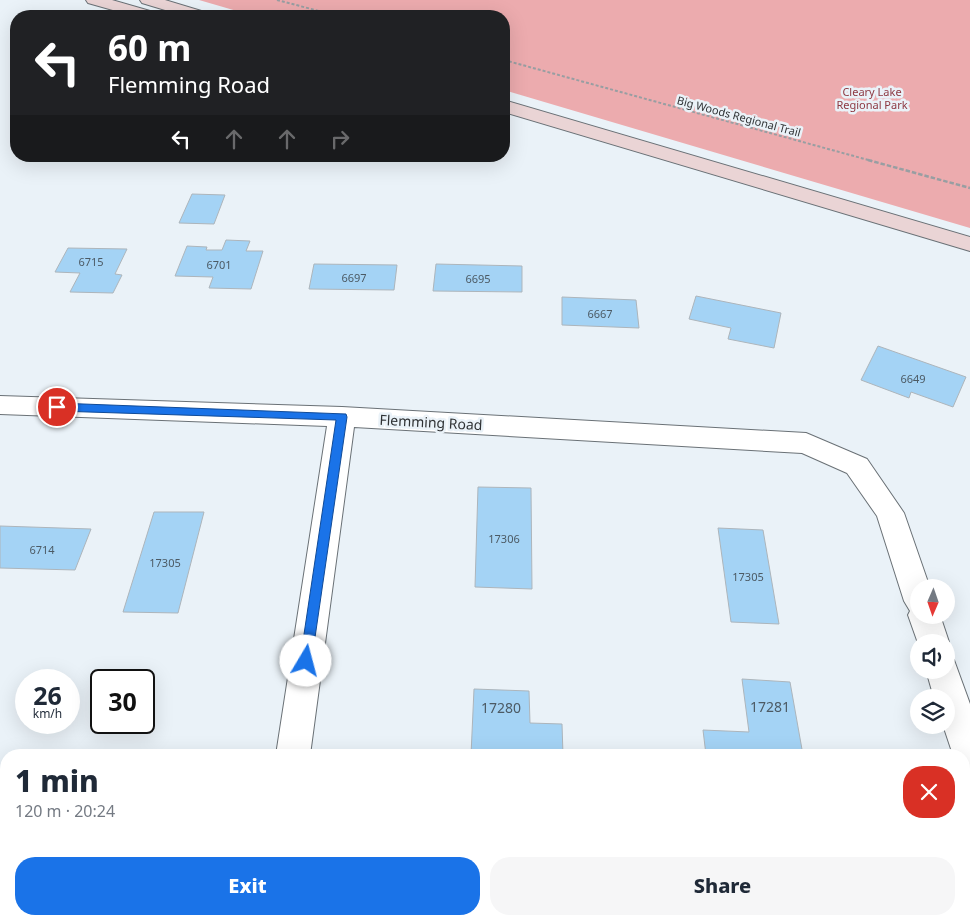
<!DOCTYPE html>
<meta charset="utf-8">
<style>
body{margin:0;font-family:"Noto Sans",sans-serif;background:#f6f6f7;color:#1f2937;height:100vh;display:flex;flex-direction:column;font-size:19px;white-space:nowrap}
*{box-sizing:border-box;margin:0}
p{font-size:16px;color:#747a83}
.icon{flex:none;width:28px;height:28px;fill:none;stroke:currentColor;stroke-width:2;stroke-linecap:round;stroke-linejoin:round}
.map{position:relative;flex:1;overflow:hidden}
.side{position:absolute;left:0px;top:749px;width:970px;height:176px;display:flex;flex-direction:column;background:#fff;border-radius:20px 20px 0 0;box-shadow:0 5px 20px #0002}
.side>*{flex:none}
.top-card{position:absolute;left:10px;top:10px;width:500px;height:152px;border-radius:20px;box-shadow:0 5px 20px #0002;background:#202124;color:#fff;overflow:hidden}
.needle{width:32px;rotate:182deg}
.fabs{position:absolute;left:910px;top:579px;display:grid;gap:10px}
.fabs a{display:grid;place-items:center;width:45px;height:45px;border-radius:50%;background:#fff;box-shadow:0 5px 20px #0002;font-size:25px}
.speed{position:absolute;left:15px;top:669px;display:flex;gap:10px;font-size:25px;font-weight:700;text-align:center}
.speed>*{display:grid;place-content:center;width:65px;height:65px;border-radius:50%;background:#fff;box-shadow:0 5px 20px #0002;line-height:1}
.speed small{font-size:12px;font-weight:400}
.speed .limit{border:2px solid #111;border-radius:8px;background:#fff;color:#111}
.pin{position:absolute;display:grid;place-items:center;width:42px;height:42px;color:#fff;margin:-21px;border:2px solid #fff;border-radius:50%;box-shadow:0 1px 5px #0007}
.me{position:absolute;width:55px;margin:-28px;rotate:8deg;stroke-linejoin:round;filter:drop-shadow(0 0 4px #0008)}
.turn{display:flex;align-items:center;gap:18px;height:105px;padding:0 15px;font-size:22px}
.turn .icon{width:65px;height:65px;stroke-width:2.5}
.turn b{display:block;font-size:35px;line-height:42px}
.lanes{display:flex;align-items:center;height:48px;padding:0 15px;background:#0003;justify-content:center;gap:25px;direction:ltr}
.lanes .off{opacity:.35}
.round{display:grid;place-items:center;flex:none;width:52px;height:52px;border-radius:20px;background:#f6f6f7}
.overview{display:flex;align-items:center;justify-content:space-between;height:85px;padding:0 15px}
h1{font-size:30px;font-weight:800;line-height:38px}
.cta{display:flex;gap:10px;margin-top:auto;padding:10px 15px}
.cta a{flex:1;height:58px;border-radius:20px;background:#1a73e8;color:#fff;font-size:20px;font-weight:800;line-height:58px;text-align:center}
.cta a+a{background:#f6f6f7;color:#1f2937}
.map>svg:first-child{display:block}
.green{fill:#ecabae}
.building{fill:#a4d3f5;stroke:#adb5bb}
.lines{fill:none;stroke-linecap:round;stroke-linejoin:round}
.minor-casing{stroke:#6a7176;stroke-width:2}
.secondary-casing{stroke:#6a7176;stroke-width:2}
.path-far1{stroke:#989ea2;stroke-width:2;stroke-dasharray:3 2;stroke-linecap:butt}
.path{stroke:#989ea2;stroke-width:2.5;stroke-dasharray:4.5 2;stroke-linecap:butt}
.minor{fill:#fff;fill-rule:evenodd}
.secondary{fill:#ead4d5;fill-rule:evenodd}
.route{fill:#1a73e8;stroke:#114b97}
.labels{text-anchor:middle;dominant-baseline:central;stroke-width:5;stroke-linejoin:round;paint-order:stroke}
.far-park-label{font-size:11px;fill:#8d3841;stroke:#eaf2f8}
.far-street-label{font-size:11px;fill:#2f3234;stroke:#eaf2f8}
.number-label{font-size:11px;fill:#4c5a64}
.street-label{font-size:14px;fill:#2f3234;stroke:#eaf2f8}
.near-number-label{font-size:14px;fill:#4c5a64}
</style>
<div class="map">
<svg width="970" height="924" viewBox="0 0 970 924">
<rect width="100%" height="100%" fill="#eaf2f8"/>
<!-- green -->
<path class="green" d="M 199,0 L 970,0 L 970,228 L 504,90 L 504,16 L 254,16 Z"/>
<!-- building -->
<path class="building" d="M 192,194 L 225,195 L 214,224 L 179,223 Z
M 226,240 L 250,241 L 246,251 L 263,251 L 251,289 L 209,288 L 213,277 L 175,276 L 187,246 L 207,247 L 206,250 L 222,250 Z
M 68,248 L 127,249 L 115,274 L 122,275 L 113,293 L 70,292 L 80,273 L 55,272 Z
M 314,264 L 397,265 L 394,290 L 309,289 Z
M 436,264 L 522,266 L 522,292 L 433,291 Z
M 696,296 L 781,313 L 774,348 L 728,339 L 731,328 L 689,319 Z
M 562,297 L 636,300 L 639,328 L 562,325 Z
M 878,346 L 966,377 L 953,407 L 911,392 L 909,398 L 861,380 Z
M 478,487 L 531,488 L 532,589 L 475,587 Z
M 154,512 L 204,512 L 178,613 L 123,612 Z
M 0,526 L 91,529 L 75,570 L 0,568 Z
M 718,528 L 763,530 L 779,624 L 731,622 Z
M 742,679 L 790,682 L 803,755 L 706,755 L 703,730 L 749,732 Z
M 474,689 L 529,691 L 530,723 L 562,724 L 563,755 L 471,755 Z
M 25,919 L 172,919 L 171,924 L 24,924 Z"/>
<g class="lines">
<!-- minor casing -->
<g class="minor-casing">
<path id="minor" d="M 0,396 L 342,407 L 806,433 L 867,459 L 904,513 L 930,588 L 919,588 L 919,615 L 940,615 L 949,642 L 946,648 L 946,642 L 919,642 L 919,646 L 908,615 L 910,611 L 904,601 L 877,516 L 847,473 L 802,453 L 354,427 L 310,755 L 276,755 L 327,426 L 0,414 Z
M 946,657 L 954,660 L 970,704 L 970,772 L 964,769 L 964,755 L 953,755 L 943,725 L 946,725 L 946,698 L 934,698 L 926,670 L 946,670 Z
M 250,919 L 288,919 L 287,924 L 249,924 Z"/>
</g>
<!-- secondary casing -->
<g class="secondary-casing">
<path id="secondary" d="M 86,0 L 112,0 L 157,13 L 159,16 L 134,16 L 88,3 Z
M 140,0 L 165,0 L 208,13 L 210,16 L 185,16 L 142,3 Z
M 504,100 L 970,237 L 970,251 L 504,112 Z"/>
</g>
<!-- path-far1 -->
<path class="path-far1" d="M 277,0 L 338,16
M 504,60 L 872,161"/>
<!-- path -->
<path class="path" d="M 868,160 L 970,188"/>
<!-- minor -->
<use href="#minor" class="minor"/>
<!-- secondary -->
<use href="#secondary" class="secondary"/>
</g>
<!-- route -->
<path class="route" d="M 57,403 L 346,414 L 347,417 L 311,665 L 306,667 L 302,665 L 300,661 L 336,420 L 57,411 L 52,407 Z"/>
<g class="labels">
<!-- far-park labels -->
<g class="far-park-label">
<text x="872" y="91">Cleary Lake<tspan x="872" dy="13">Regional Park</tspan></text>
</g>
<!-- far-street labels -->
<g class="far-street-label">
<text transform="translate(739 116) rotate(15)">Big Woods Regional Trail</text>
</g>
<!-- number labels -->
<g class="number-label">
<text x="91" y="261">6715</text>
<text x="219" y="264">6701</text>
<text x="354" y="277">6697</text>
<text x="478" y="278">6695</text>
<text x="600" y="313">6667</text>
<text x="913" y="378">6649</text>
<text x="504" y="538">17306</text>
<text x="42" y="549">6714</text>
<text x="165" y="562">17305</text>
<text x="748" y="576">17305</text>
</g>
<!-- street labels -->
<g class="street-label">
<text transform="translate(431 422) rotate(3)">Flemming Road</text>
</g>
<!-- near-number labels -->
<g class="near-number-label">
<text x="770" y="706">17281</text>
<text x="501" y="707">17280</text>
</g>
</g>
</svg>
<div class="fabs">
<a><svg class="needle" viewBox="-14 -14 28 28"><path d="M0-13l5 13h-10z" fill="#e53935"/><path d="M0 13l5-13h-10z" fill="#747a83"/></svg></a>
<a><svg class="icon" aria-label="sound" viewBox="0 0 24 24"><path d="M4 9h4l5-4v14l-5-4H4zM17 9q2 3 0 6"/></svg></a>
<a><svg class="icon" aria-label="layers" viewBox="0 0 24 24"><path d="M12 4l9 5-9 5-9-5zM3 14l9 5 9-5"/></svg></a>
</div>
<div class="speed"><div>26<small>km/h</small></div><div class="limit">30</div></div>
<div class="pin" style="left:57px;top:407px;background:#d93025"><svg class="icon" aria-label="arrive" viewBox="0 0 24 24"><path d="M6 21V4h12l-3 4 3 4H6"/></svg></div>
<svg class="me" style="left:306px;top:661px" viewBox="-20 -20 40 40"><circle r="19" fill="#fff"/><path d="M0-13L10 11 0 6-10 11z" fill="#1a73e8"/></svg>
<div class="top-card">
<div class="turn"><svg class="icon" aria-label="left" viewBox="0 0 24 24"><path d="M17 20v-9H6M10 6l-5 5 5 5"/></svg><div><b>60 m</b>Flemming Road</div></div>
<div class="lanes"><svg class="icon" aria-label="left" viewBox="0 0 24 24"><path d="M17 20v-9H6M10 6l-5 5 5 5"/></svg><svg class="icon off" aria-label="ahead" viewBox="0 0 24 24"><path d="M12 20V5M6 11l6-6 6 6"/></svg><svg class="icon off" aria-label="ahead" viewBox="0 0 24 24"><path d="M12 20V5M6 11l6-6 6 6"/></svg><svg class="icon off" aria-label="right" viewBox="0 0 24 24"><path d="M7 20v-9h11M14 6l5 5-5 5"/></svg></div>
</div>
<section class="side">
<div class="overview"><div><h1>1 min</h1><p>120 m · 20:24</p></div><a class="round" style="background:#d93025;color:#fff"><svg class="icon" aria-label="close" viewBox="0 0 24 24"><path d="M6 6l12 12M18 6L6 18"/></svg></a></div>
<div class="cta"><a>Exit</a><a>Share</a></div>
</section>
</div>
